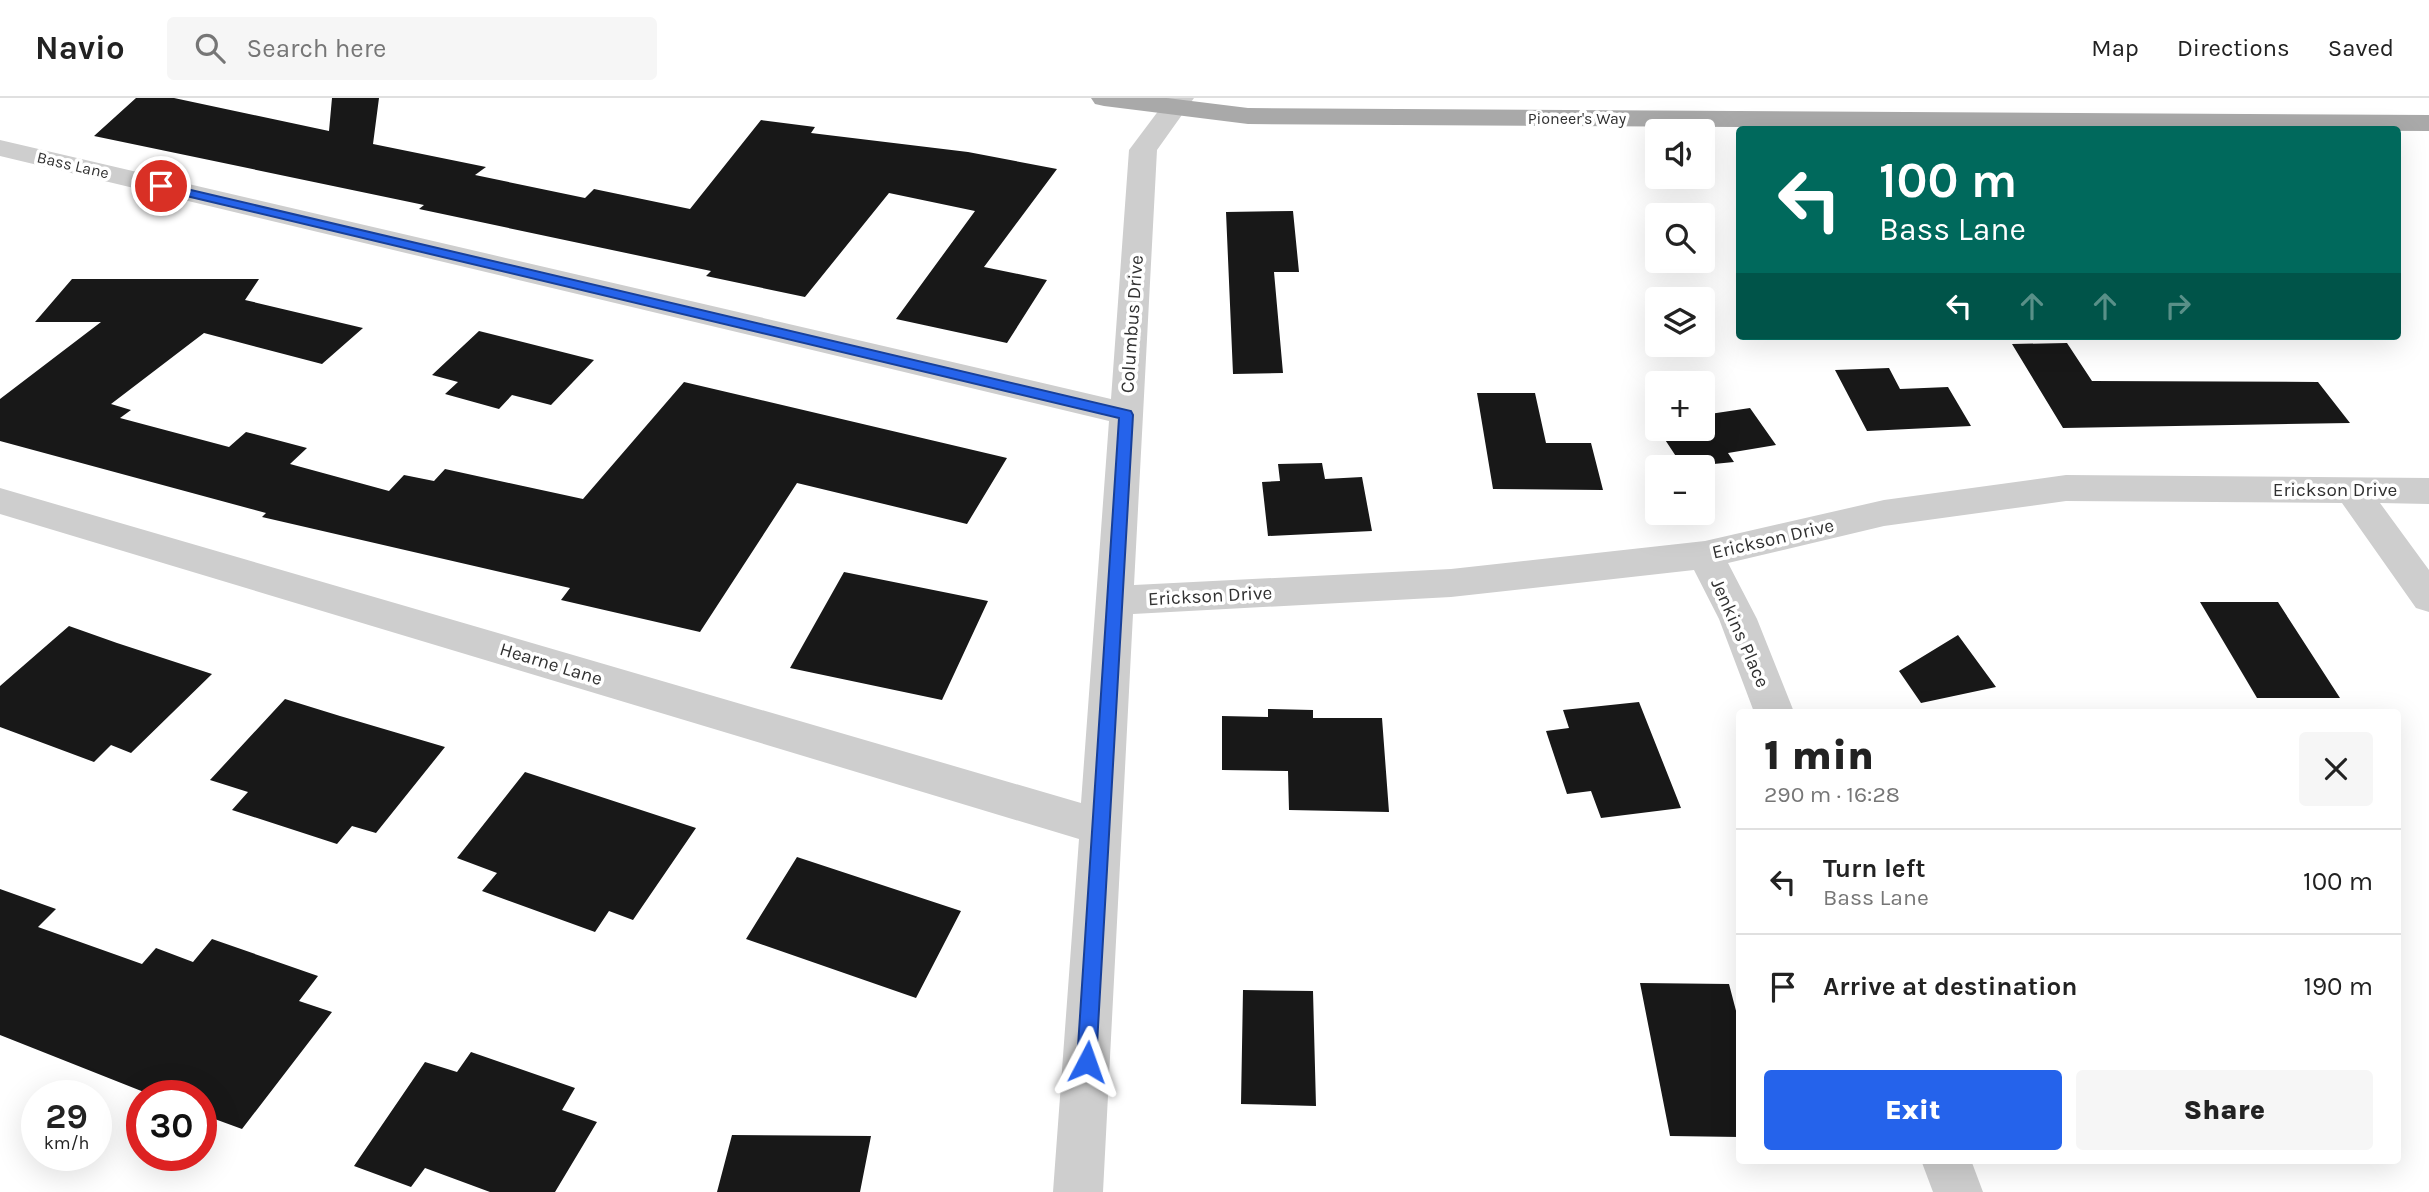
<!DOCTYPE html>
<meta charset="utf-8">
<style>
body{margin:0;font-family:Karla,sans-serif;background:#f6f6f6;color:#222;height:100vh;display:flex;flex-direction:column;font-size:26px;white-space:nowrap}
*{box-sizing:border-box;margin:0}
p{font-size:23px;color:#767676}
.icon{flex:none;width:38px;height:38px;fill:none;stroke:currentColor;stroke-width:2;stroke-linecap:round;stroke-linejoin:round}
.map{position:relative;flex:1;overflow:hidden}
.sheet{position:absolute;left:1736px;top:611px;width:665px;height:455px;display:flex;flex-direction:column;background:#fff;border-radius:7px;box-shadow:0 7px 28px #0002}
.sheet>*{flex:none}
.top-card{position:absolute;left:1736px;top:28px;width:665px;height:214px;border-radius:7px;box-shadow:0 7px 28px #0002;background:#00695c;color:#fff;overflow:hidden}
.buttons{position:absolute;left:1645px;top:21px;display:grid;gap:14px}
.buttons a{display:grid;place-items:center;width:70px;height:70px;border-radius:7px;background:#fff;box-shadow:0 7px 28px #0002;font-size:35px}
.speed{position:absolute;left:21px;top:982px;display:flex;gap:14px;font-size:35px;font-weight:700;text-align:center}
.speed>*{display:grid;place-content:center;width:91px;height:91px;border-radius:50%;background:#fff;box-shadow:0 7px 28px #0002;line-height:1}
.speed small{font-size:18px;font-weight:400}
.speed .limit{border:10px solid #d22;background:#fff;color:#111}
.pin{position:absolute;display:grid;place-items:center;width:60px;height:60px;color:#fff;margin:-30px;border:4px solid #fff;border-radius:50%;box-shadow:0 2px 7px #0007}
.me{position:absolute;width:77px;margin:-38px;rotate:4deg;stroke-linejoin:round;filter:drop-shadow(0 0 5px #0008)}
.turn{display:flex;align-items:center;gap:24px;height:147px;padding:0 28px;font-size:32px}
.turn .icon{width:91px;height:91px;stroke-width:2.5}
.turn b{display:block;font-size:49px;line-height:60px}
.lanes{display:flex;align-items:center;height:66px;padding:0 28px;background:#0003;justify-content:center;gap:35px;direction:ltr}
.lanes .off{opacity:.35}
.round{display:grid;place-items:center;flex:none;width:74px;height:74px;border-radius:7px;background:#f6f6f6}
.head{display:flex;align-items:center;justify-content:space-between;height:119px;padding:0 28px}
h1{font-size:42px;font-weight:800;line-height:52px}
.button{display:flex;gap:14px;margin-top:auto;padding:14px 28px}
.button a{flex:1;height:80px;border-radius:7px;background:#2563eb;color:#fff;font-size:28px;font-weight:800;line-height:80px;text-align:center}
.button a+a{background:#f6f6f6;color:#222}
ul{padding:0;list-style:none}
li{display:flex;align-items:center;gap:21px;height:105px;padding:0 28px;border-top:2px solid #e0e0e0}
li div{flex:1}
li b{display:block;font-size:26px}
li em{font-style:normal}
header{display:flex;align-items:center;gap:42px;box-sizing:border-box;height:98px;padding:0 35px;background:#fff;border-bottom:2px solid #e0e0e0}
header strong{font-size:33px}
nav{display:flex;gap:38px;margin-inline-start:auto;font-size:24px}
.search{width:490px;height:63px;background:#f6f6f6;display:flex;align-items:center;gap:18px;box-sizing:border-box;padding:0 24px;border-radius:7px;color:#767676;font-size:26px}
.map>svg:first-child{display:block}
.building{fill:#181818}
.lines{fill:none;stroke-linecap:round;stroke-linejoin:round}
.minor{fill:#cecece;fill-rule:evenodd}
.major{fill:#a9a9a9;fill-rule:evenodd}
.route{fill:#2563eb;stroke:#184099;stroke-width:2}
.labels{text-anchor:middle;dominant-baseline:central;stroke-width:7;stroke-linejoin:round;paint-order:stroke}
.far-street-label{font-size:16px;fill:#313131;stroke:#fff}
.street-label{font-size:19px;fill:#313131;stroke:#fff}
</style>
<header>
<strong>Navio</strong>
<div class="search"><svg class="icon" aria-label="search" viewBox="0 0 24 24"><circle cx="10" cy="10" r="6"/><path d="M15 15l6 6"/></svg>Search here</div>
<nav><a>Map</a><a>Directions</a><a>Saved</a></nav>
</header>
<div class="map">
<svg width="2429" height="1094" viewBox="0 0 2429 1094">
<rect width="100%" height="100%" fill="#fff"/>
<!-- building -->
<path class="building" d="M 136,0 L 174,0 L 329,33 L 332,0 L 379,0 L 373,46 L 486,69 L 475,77 L 585,100 L 594,91 L 690,111 L 761,22 L 815,29 L 811,35 L 968,54 L 1057,71 L 984,169 L 1047,182 L 1007,245 L 896,221 L 975,113 L 889,95 L 805,199 L 706,178 L 711,173 L 419,111 L 424,107 L 94,38 Z
M 1293,113 L 1299,174 L 1274,174 L 1283,275 L 1233,276 L 1226,114 Z
M 72,181 L 259,181 L 245,202 L 363,230 L 322,266 L 204,235 L 111,306 L 131,312 L 120,320 L 229,349 L 246,334 L 307,350 L 290,366 L 389,393 L 404,377 L 434,383 L 445,371 L 583,401 L 684,284 L 1007,360 L 967,426 L 797,385 L 700,534 L 561,502 L 570,490 L 262,419 L 266,415 L 0,343 L 0,301 L 101,224 L 35,224 Z
M 479,233 L 594,262 L 551,307 L 512,297 L 499,311 L 445,296 L 458,284 L 432,277 Z
M 2067,245 L 2092,283 L 2318,284 L 2350,325 L 2063,330 L 2012,246 Z
M 1889,270 L 1900,291 L 1948,289 L 1971,328 L 1867,333 L 1835,272 Z
M 1477,295 L 1535,295 L 1546,345 L 1591,345 L 1603,392 L 1493,391 Z
M 1750,310 L 1776,347 L 1728,355 L 1734,364 L 1683,369 L 1658,331 L 1703,331 L 1703,317 Z
M 1322,365 L 1325,381 L 1362,379 L 1372,433 L 1268,438 L 1262,384 L 1280,383 L 1278,366 Z
M 844,474 L 988,503 L 942,602 L 790,570 Z
M 2200,504 L 2278,504 L 2340,600 L 2257,600 Z
M 69,528 L 117,545 L 212,576 L 131,655 L 111,647 L 94,664 L 0,629 L 0,588 Z
M 1958,537 L 1996,589 L 1921,605 L 1899,573 Z
M 285,601 L 340,618 L 445,649 L 376,735 L 352,728 L 337,746 L 232,712 L 248,694 L 210,682 Z
M 1639,604 L 1681,710 L 1601,720 L 1591,693 L 1567,696 L 1546,633 L 1569,630 L 1563,612 Z
M 1268,611 L 1313,612 L 1313,620 L 1382,620 L 1389,714 L 1289,712 L 1288,673 L 1222,672 L 1222,618 L 1268,619 Z
M 525,674 L 696,730 L 633,822 L 609,813 L 595,834 L 482,793 L 497,775 L 457,760 Z
M 797,759 L 961,813 L 916,900 L 746,841 Z
M 0,791 L 56,811 L 38,829 L 142,866 L 156,850 L 193,864 L 212,841 L 318,878 L 299,903 L 332,914 L 242,1031 L 201,1016 L 201,998 L 154,998 L 0,937 Z
M 1640,885 L 1729,886 L 1740,928 L 1740,1039 L 1670,1038 Z
M 1243,892 L 1313,893 L 1316,1008 L 1241,1006 Z
M 471,954 L 575,990 L 562,1012 L 597,1024 L 555,1094 L 490,1094 L 425,1070 L 411,1089 L 354,1068 L 425,964 L 457,974 Z
M 732,1037 L 871,1038 L 860,1094 L 717,1094 Z"/>
<g class="lines">
<!-- minor -->
<path class="minor" d="M 1168,0 L 1194,0 L 1157,52 L 1134,487 L 1451,471 L 1705,443 L 1884,402 L 2066,377 L 2429,380 L 2429,406 L 2380,405 L 2429,472 L 2429,514 L 2416,510 L 2342,405 L 2066,403 L 1884,428 L 1728,465 L 1757,521 L 1794,614 L 1754,614 L 1719,521 L 1694,472 L 1451,499 L 1133,516 L 1103,1094 L 1053,1094 L 1079,741 L 0,416 L 0,390 L 1081,705 L 1109,323 L 0,58 L 0,42 L 1111,301 L 1129,52 Z
M 1921,1062 L 1971,1062 L 1983,1094 L 1933,1094 Z"/>
<!-- major -->
<path class="major" d="M 1091,0 L 1167,0 L 1248,10 L 2429,17 L 2429,33 L 1248,26 L 1104,8 L 1095,6 Z"/>
</g>
<!-- route -->
<path class="route" d="M 161,85 L 1131,313 L 1133,317 L 1096,964 L 1094,971 L 1087,973 L 1080,971 L 1077,964 L 1119,320 L 157,91 L 155,88 Z"/>
<g class="labels">
<!-- far-street labels -->
<g class="far-street-label">
<text x="1577" y="20">Pioneer's Way</text>
<text transform="translate(73 67) rotate(13)">Bass Lane</text>
</g>
<!-- street labels -->
<g class="street-label">
<text transform="translate(1132 226) rotate(-86)">Columbus Drive</text>
<text x="2335" y="392">Erickson Drive</text>
<text transform="translate(1773 441) rotate(-13)">Erickson Drive</text>
<text transform="translate(1210 498) rotate(-3)">Erickson Drive</text>
<text transform="translate(1740 535) rotate(66)">Jenkins Place</text>
<text transform="translate(551 566) rotate(17)">Hearne Lane</text>
</g>
</g>
</svg>
<div class="buttons">
<a><svg class="icon" aria-label="sound" viewBox="0 0 24 24"><path d="M4 9h4l5-4v14l-5-4H4zM17 9q2 3 0 6"/></svg></a>
<a><svg class="icon" aria-label="search" viewBox="0 0 24 24"><circle cx="10" cy="10" r="6"/><path d="M15 15l6 6"/></svg></a>
<a><svg class="icon" aria-label="layers" viewBox="0 0 24 24"><path d="M12 4l9 5-9 5-9-5zM3 14l9 5 9-5"/></svg></a>
<a>+</a>
<a>−</a>
</div>
<div class="speed"><div>29<small>km/h</small></div><div class="limit">30</div></div>
<div class="pin" style="left:161px;top:88px;background:#d93025"><svg class="icon" aria-label="arrive" viewBox="0 0 24 24"><path d="M6 21V4h12l-3 4 3 4H6"/></svg></div>
<svg class="me" style="left:1087px;top:964px" viewBox="-20 -20 40 40"><path d="M0-17L14 15 0 8-14 15z" fill="#2563eb" stroke="#fff" stroke-width="4"/></svg>
<div class="top-card">
<div class="turn"><svg class="icon" aria-label="left" viewBox="0 0 24 24"><path d="M17 20v-9H6M10 6l-5 5 5 5"/></svg><div><b>100 m</b>Bass Lane</div></div>
<div class="lanes"><svg class="icon" aria-label="left" viewBox="0 0 24 24"><path d="M17 20v-9H6M10 6l-5 5 5 5"/></svg><svg class="icon off" aria-label="ahead" viewBox="0 0 24 24"><path d="M12 20V5M6 11l6-6 6 6"/></svg><svg class="icon off" aria-label="ahead" viewBox="0 0 24 24"><path d="M12 20V5M6 11l6-6 6 6"/></svg><svg class="icon off" aria-label="right" viewBox="0 0 24 24"><path d="M7 20v-9h11M14 6l5 5-5 5"/></svg></div>
</div>
<section class="sheet">
<div class="head"><div><h1>1 min</h1><p>290 m · 16:28</p></div><a class="round"><svg class="icon" aria-label="close" viewBox="0 0 24 24"><path d="M6 6l12 12M18 6L6 18"/></svg></a></div>
<ul>
<li><svg class="icon" aria-label="left" viewBox="0 0 24 24"><path d="M17 20v-9H6M10 6l-5 5 5 5"/></svg><div><b>Turn left</b><p>Bass Lane</p></div><em>100 m</em></li>
<li><svg class="icon" aria-label="arrive" viewBox="0 0 24 24"><path d="M6 21V4h12l-3 4 3 4H6"/></svg><div><b>Arrive at destination</b></div><em>190 m</em></li>
</ul>
<div class="button"><a>Exit</a><a>Share</a></div>
</section>
</div>
